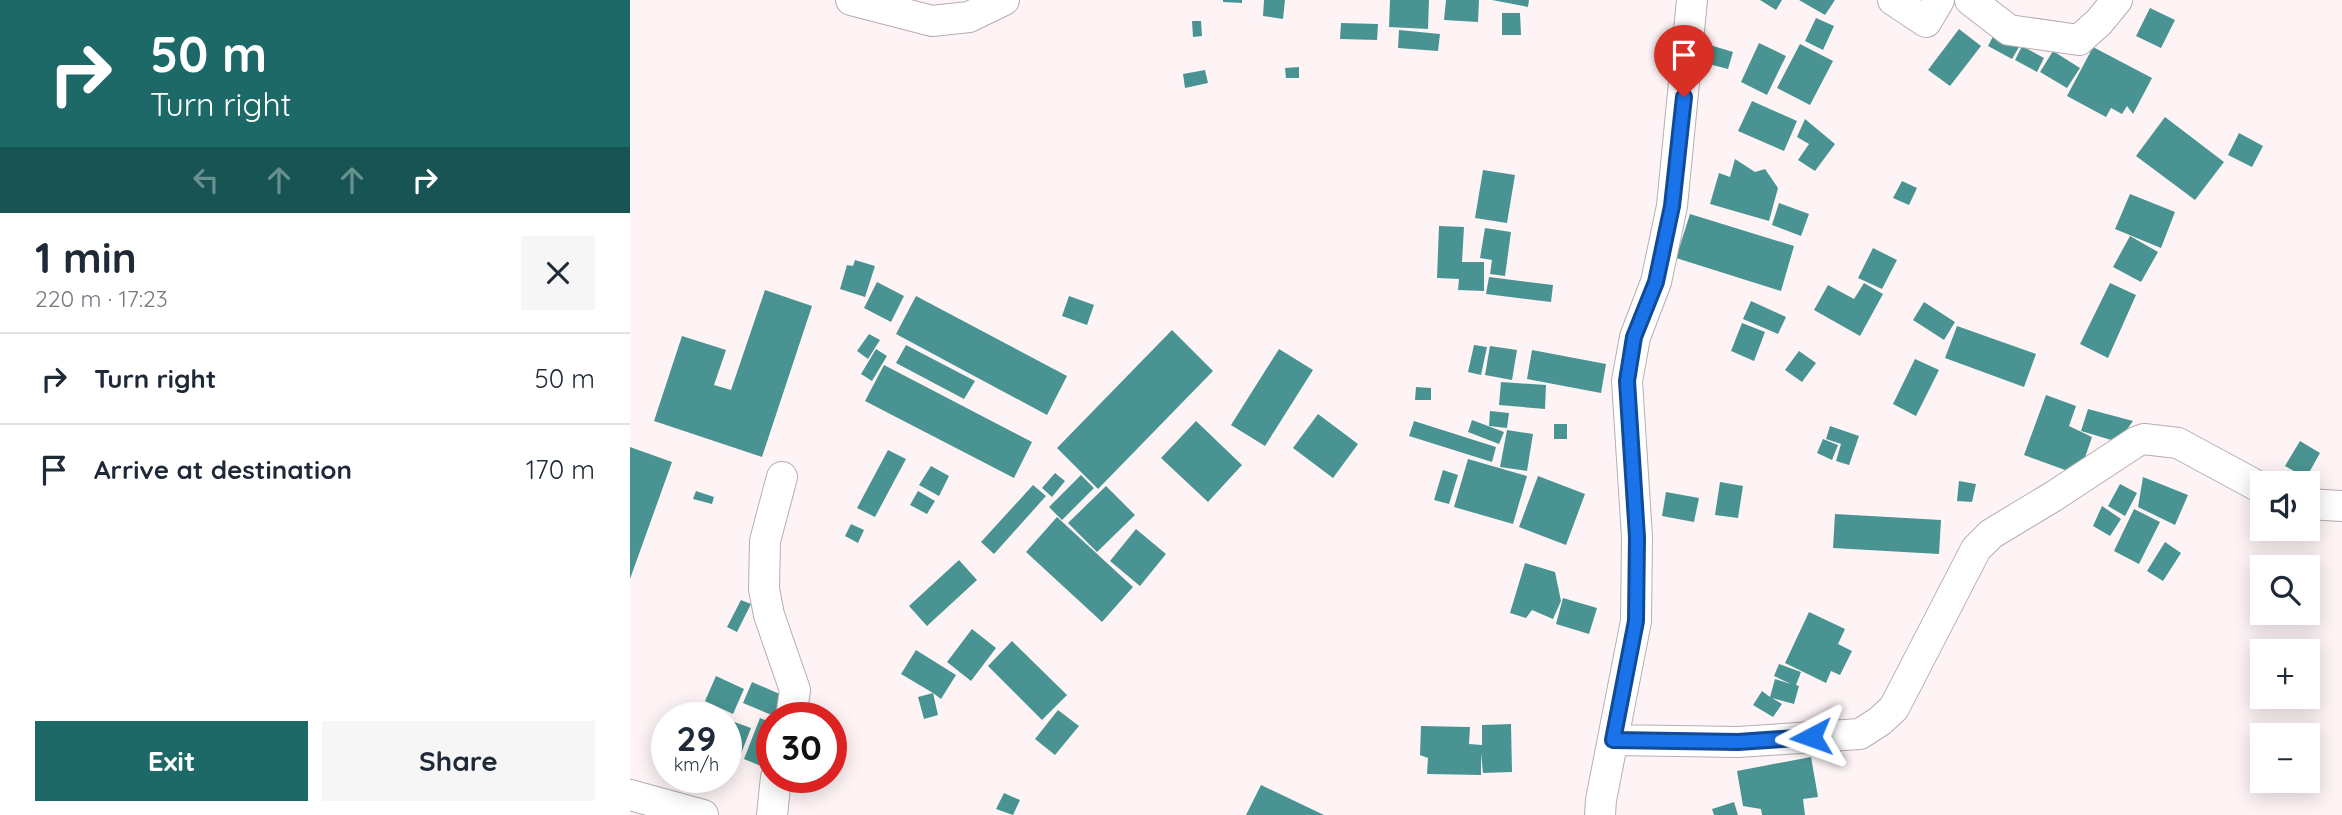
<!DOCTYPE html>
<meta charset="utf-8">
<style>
body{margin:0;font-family:Quicksand,sans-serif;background:#f6f6f7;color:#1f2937;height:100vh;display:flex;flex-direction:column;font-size:26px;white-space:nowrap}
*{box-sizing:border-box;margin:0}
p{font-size:23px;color:#747a83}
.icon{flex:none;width:38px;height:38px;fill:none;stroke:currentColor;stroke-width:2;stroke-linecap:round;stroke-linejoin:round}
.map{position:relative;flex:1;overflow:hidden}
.side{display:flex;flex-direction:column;background:#fff;width:630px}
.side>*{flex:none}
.hud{background:#1d6968;color:#fff;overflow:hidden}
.buttons{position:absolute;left:1620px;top:471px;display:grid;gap:14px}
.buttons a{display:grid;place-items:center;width:70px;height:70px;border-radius:0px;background:#fff;box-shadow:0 4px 18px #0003;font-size:35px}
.speed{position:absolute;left:21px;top:702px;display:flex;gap:14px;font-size:35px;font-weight:700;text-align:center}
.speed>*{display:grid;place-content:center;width:91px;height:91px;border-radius:50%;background:#fff;box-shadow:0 4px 18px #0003;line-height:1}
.speed small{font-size:18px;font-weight:400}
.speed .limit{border:10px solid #d22;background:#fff;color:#111}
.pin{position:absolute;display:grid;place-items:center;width:60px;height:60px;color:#fff;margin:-72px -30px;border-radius:50% 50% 50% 0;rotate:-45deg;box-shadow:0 0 7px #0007}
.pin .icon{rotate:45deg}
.me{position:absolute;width:77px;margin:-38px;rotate:266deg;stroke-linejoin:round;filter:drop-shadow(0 0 5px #0008)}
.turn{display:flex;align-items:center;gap:24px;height:147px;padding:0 35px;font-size:32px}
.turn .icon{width:91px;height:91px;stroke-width:2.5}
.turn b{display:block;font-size:49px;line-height:60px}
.lanes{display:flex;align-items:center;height:66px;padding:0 35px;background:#0003;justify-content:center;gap:35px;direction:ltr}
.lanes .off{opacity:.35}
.round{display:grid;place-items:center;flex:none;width:74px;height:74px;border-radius:0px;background:#f6f6f7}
.head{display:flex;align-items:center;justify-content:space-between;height:119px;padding:0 35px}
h1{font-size:42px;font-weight:800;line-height:52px}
.cta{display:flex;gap:14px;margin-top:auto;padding:14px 35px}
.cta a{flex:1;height:80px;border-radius:0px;background:#1d6968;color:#fff;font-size:28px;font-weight:800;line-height:80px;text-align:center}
.cta a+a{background:#f6f6f7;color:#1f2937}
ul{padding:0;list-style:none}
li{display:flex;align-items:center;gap:21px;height:91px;padding:0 35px;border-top:2px solid #e0e1e3}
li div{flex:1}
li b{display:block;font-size:26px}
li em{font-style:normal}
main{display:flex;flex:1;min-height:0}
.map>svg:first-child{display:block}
.building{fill:#499492}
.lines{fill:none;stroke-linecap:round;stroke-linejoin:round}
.street-casing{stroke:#b8acae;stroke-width:32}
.street{stroke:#fff;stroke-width:30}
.route-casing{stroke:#114b97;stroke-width:18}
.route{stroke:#1a73e8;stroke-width:12}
</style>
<main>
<section class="side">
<div class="hud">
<div class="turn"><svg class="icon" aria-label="right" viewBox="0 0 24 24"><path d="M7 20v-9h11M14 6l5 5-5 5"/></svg><div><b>50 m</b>Turn right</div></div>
<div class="lanes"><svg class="icon off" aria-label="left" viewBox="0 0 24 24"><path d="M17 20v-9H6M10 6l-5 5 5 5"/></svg><svg class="icon off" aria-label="ahead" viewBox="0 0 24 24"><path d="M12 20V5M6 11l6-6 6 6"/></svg><svg class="icon off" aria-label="ahead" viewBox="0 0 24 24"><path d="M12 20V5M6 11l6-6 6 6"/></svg><svg class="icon" aria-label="right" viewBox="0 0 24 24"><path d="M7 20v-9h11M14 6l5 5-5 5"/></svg></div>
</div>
<div class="head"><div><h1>1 min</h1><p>220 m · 17:23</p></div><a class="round"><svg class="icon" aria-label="close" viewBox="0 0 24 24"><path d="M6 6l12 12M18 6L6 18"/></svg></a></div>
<ul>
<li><svg class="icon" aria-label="right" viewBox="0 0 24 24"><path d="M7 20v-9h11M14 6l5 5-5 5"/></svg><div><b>Turn right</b></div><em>50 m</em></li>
<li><svg class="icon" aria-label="arrive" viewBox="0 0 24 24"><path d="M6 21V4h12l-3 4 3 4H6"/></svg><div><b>Arrive at destination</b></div><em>170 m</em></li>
</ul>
<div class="cta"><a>Exit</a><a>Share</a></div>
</section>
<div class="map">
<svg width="1712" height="815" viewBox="0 0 1712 815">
<rect width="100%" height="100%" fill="#fef4f6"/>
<!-- building -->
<path class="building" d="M 593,0 L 612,0 L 612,3 L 593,2 Z
M 634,0 L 655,0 L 653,19 L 633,16 Z
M 760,0 L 799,0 L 798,29 L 759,27 Z
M 816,0 L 849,0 L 848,22 L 814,20 Z
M 862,0 L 899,0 L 898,7 Z
M 1130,0 L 1152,0 L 1146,10 Z
M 1169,0 L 1205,0 L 1195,15 Z
M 1520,8 L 1545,20 L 1531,48 L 1506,36 Z
M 872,13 L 890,13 L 891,35 L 872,35 Z
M 1186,18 L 1204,26 L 1193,50 L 1175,41 Z
M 562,21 L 571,21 L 572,36 L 563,37 Z
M 711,23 L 748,24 L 747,40 L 710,39 Z
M 1329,29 L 1351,46 L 1320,86 L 1298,70 Z
M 1367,29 L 1392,42 L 1382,59 L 1358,46 Z
M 769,30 L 810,34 L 808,51 L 768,48 Z
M 1129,43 L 1156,56 L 1137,95 L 1111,82 Z
M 1170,44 L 1203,61 L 1180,105 L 1147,88 Z
M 1080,45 L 1103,52 L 1098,69 L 1075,63 Z
M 1392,46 L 1414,58 L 1407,72 L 1385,60 Z
M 1463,47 L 1522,78 L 1503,114 L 1497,106 L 1492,114 L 1481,108 L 1476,117 L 1437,96 Z
M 1423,51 L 1450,68 L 1437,88 L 1410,72 Z
M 669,67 L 669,78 L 656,78 L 655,68 Z
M 575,70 L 578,83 L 555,88 L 553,74 Z
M 1122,101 L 1167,121 L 1154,151 L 1108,131 Z
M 1535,117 L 1594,162 L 1565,200 L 1506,156 Z
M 1175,119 L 1205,144 L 1185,171 L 1168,160 L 1179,144 L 1167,137 Z
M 1609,133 L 1633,146 L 1622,167 L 1598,155 Z
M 1105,159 L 1125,172 L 1135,169 L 1148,188 L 1139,221 L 1080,204 L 1089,173 L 1100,177 Z
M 853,170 L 885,175 L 877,223 L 845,218 Z
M 1272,181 L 1287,188 L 1279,205 L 1263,198 Z
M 1500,194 L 1545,212 L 1531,248 L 1485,229 Z
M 1149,203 L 1179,214 L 1171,236 L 1142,225 Z
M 1060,214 L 1164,246 L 1151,291 L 1046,258 Z
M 809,226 L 834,227 L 832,262 L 854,262 L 854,291 L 828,290 L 829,279 L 807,278 Z
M 855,228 L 881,232 L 875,276 L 860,274 L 862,260 L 850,258 Z
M 1500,236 L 1528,252 L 1511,282 L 1483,267 Z
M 1243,248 L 1267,260 L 1252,289 L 1228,278 Z
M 225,260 L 245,266 L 235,297 L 210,289 L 217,265 L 223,266 Z
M 859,277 L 923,285 L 921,302 L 856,294 Z
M 247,282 L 274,296 L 261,322 L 234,308 Z
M 1234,283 L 1253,294 L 1230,336 L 1184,310 L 1198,285 L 1224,299 Z
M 1480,283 L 1506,295 L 1478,358 L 1450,344 Z
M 135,290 L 182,306 L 132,457 L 24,421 L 52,336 L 96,350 L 84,385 L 101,390 Z
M 286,296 L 437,376 L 417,415 L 266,334 Z
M 439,296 L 464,305 L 457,325 L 432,316 Z
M 1121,301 L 1156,317 L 1148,334 L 1113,319 Z
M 1294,302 L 1325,322 L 1314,340 L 1283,320 Z
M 1112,323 L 1135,332 L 1124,361 L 1101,351 Z
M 1327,326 L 1406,354 L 1394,387 L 1315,358 Z
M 542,330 L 583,371 L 468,489 L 427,448 Z
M 239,334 L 250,340 L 238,359 L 227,351 Z
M 276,345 L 345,381 L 334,399 L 266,363 Z
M 844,345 L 857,347 L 851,375 L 838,372 Z
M 860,346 L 887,350 L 882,380 L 855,375 Z
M 246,349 L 257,356 L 242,381 L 231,374 Z
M 649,349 L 683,370 L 635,446 L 601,425 Z
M 902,350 L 976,364 L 971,393 L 897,379 Z
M 1169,351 L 1186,363 L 1172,382 L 1155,370 Z
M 1285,359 L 1309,370 L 1286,416 L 1263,404 Z
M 254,365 L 402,442 L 384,478 L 235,401 Z
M 871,382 L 916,385 L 915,409 L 869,405 Z
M 786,387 L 801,388 L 801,400 L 785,400 Z
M 1416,395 L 1446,406 L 1439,426 L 1462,437 L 1449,475 L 1394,455 Z
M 1458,409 L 1503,421 L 1488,442 L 1451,431 Z
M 860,411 L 879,413 L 877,428 L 859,426 Z
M 688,414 L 728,444 L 703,478 L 663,448 Z
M 842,420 L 874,432 L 869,444 L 838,432 Z
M 566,421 L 612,465 L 578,502 L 531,458 Z
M 784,421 L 866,447 L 862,462 L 779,436 Z
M 924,424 L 937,424 L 937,439 L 924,439 Z
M 1200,426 L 1229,436 L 1219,465 L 1206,461 L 1211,444 L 1196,439 Z
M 877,430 L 903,434 L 897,471 L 870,467 Z
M 1193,439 L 1208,445 L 1202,460 L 1187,453 Z
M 1670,441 L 1690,453 L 1676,478 L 1655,466 Z
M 0,447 L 42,462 L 0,579 Z
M 258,450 L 276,459 L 245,517 L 227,508 Z
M 838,459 L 897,476 L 883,524 L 824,507 Z
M 301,466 L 319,476 L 309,496 L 289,485 Z
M 813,470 L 828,475 L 819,504 L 804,500 Z
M 425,473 L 435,481 L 422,497 L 412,488 Z
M 451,475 L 464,488 L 432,520 L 419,507 Z
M 908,476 L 955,494 L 936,545 L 889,527 Z
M 1513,477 L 1558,495 L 1545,525 L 1508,507 Z
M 1329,481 L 1346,484 L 1342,502 L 1327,501 Z
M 1090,482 L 1113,486 L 1108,518 L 1085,515 Z
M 1490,484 L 1507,493 L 1495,516 L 1478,506 Z
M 403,485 L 416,496 L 364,554 L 351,542 Z
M 476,486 L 505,515 L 467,552 L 438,523 Z
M 66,491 L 84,497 L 82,504 L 63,499 Z
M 288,491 L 305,501 L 297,514 L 280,505 Z
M 1036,492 L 1069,498 L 1064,522 L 1032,516 Z
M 1472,506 L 1491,519 L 1480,536 L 1463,526 Z
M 1504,509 L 1530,522 L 1509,564 L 1484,551 Z
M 1205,514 L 1311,520 L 1309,554 L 1203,548 Z
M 427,517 L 503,587 L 472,622 L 396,552 Z
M 221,524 L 234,530 L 228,543 L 215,536 Z
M 506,529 L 536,554 L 510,586 L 480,561 Z
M 1535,542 L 1551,553 L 1533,581 L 1517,571 Z
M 329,560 L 347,580 L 297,626 L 279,606 Z
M 895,563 L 925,572 L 931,601 L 923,619 L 902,610 L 896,618 L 880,613 Z
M 933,598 L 967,608 L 959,634 L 926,624 Z
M 111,600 L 121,604 L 107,632 L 97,627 Z
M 1179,612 L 1215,629 L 1208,644 L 1222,651 L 1210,675 L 1201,671 L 1196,683 L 1155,663 Z
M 342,629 L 366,648 L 341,681 L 317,662 Z
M 382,641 L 437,695 L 412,720 L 358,666 Z
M 286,650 L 326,675 L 311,699 L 303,693 L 308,715 L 294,719 L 288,697 L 303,693 L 271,674 Z
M 1149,664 L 1171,672 L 1166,685 L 1169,686 L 1164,704 L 1142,698 L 1152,704 L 1143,717 L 1123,705 L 1132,691 L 1140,697 L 1145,679 L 1161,684 L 1144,676 Z
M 86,676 L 114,689 L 103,714 L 75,701 Z
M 122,682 L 152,695 L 144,716 L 113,703 Z
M 428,710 L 449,726 L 425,755 L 405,739 Z
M 130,718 L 142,723 L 142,760 L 138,769 L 114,759 Z
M 96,719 L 121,728 L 107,764 L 96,760 Z
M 881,724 L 882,772 L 853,773 L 851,753 L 851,775 L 797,774 L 798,758 L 790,755 L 791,726 L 840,727 L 839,744 L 852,745 L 852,725 Z
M 1181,757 L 1188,797 L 1173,799 L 1175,815 L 1132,815 L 1131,809 L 1113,806 L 1107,771 Z
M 631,785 L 694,815 L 616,815 Z
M 374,793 L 390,800 L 383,815 L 366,809 Z
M 1104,802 L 1108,815 L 1084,815 L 1082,809 Z"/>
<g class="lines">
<!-- street casing -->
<g class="street-casing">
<path id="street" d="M 221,0 L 302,21 L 339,17 L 374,0
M 1263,0 L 1296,22 L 1309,0
M 1340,0 L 1379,30 L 1449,40 L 1469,22 L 1487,0
M 152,477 L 135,541 L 134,589 L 139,615 L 165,690 L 161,718
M 1678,504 L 1712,506
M 983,740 L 1108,742 L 1230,734 L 1250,721 L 1264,708 L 1346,549 L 1361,534 L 1424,496 L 1506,442 L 1514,439 L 1548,443 L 1633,489
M 0,795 L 73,815
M 142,815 L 146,777
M 970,815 L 971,800 L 1006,621 L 1007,537 L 997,381 L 1005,337 L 1026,282 L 1042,206 L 1062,0"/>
</g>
<!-- street -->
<use href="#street" class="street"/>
</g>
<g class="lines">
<!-- route casing -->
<g class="route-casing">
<path id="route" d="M 1054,97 L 1042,206 L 1026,282 L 1004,337 L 997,381 L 1007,537 L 1006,621 L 983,740 L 1108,742 L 1181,737"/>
</g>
<!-- route -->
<use href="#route" class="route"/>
</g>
</svg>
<div class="buttons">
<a><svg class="icon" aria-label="sound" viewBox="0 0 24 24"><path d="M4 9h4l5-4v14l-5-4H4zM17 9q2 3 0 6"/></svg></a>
<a><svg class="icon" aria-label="search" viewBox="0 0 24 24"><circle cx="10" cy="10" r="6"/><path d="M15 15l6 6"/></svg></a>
<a>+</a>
<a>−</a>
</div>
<div class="speed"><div>29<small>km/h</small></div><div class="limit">30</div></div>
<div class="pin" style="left:1054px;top:97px;background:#d93025"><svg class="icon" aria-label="arrive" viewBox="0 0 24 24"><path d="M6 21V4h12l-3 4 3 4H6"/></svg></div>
<svg class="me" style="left:1181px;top:737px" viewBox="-20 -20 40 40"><path d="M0-17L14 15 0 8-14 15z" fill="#1a73e8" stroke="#fff" stroke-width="4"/></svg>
</div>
</main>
